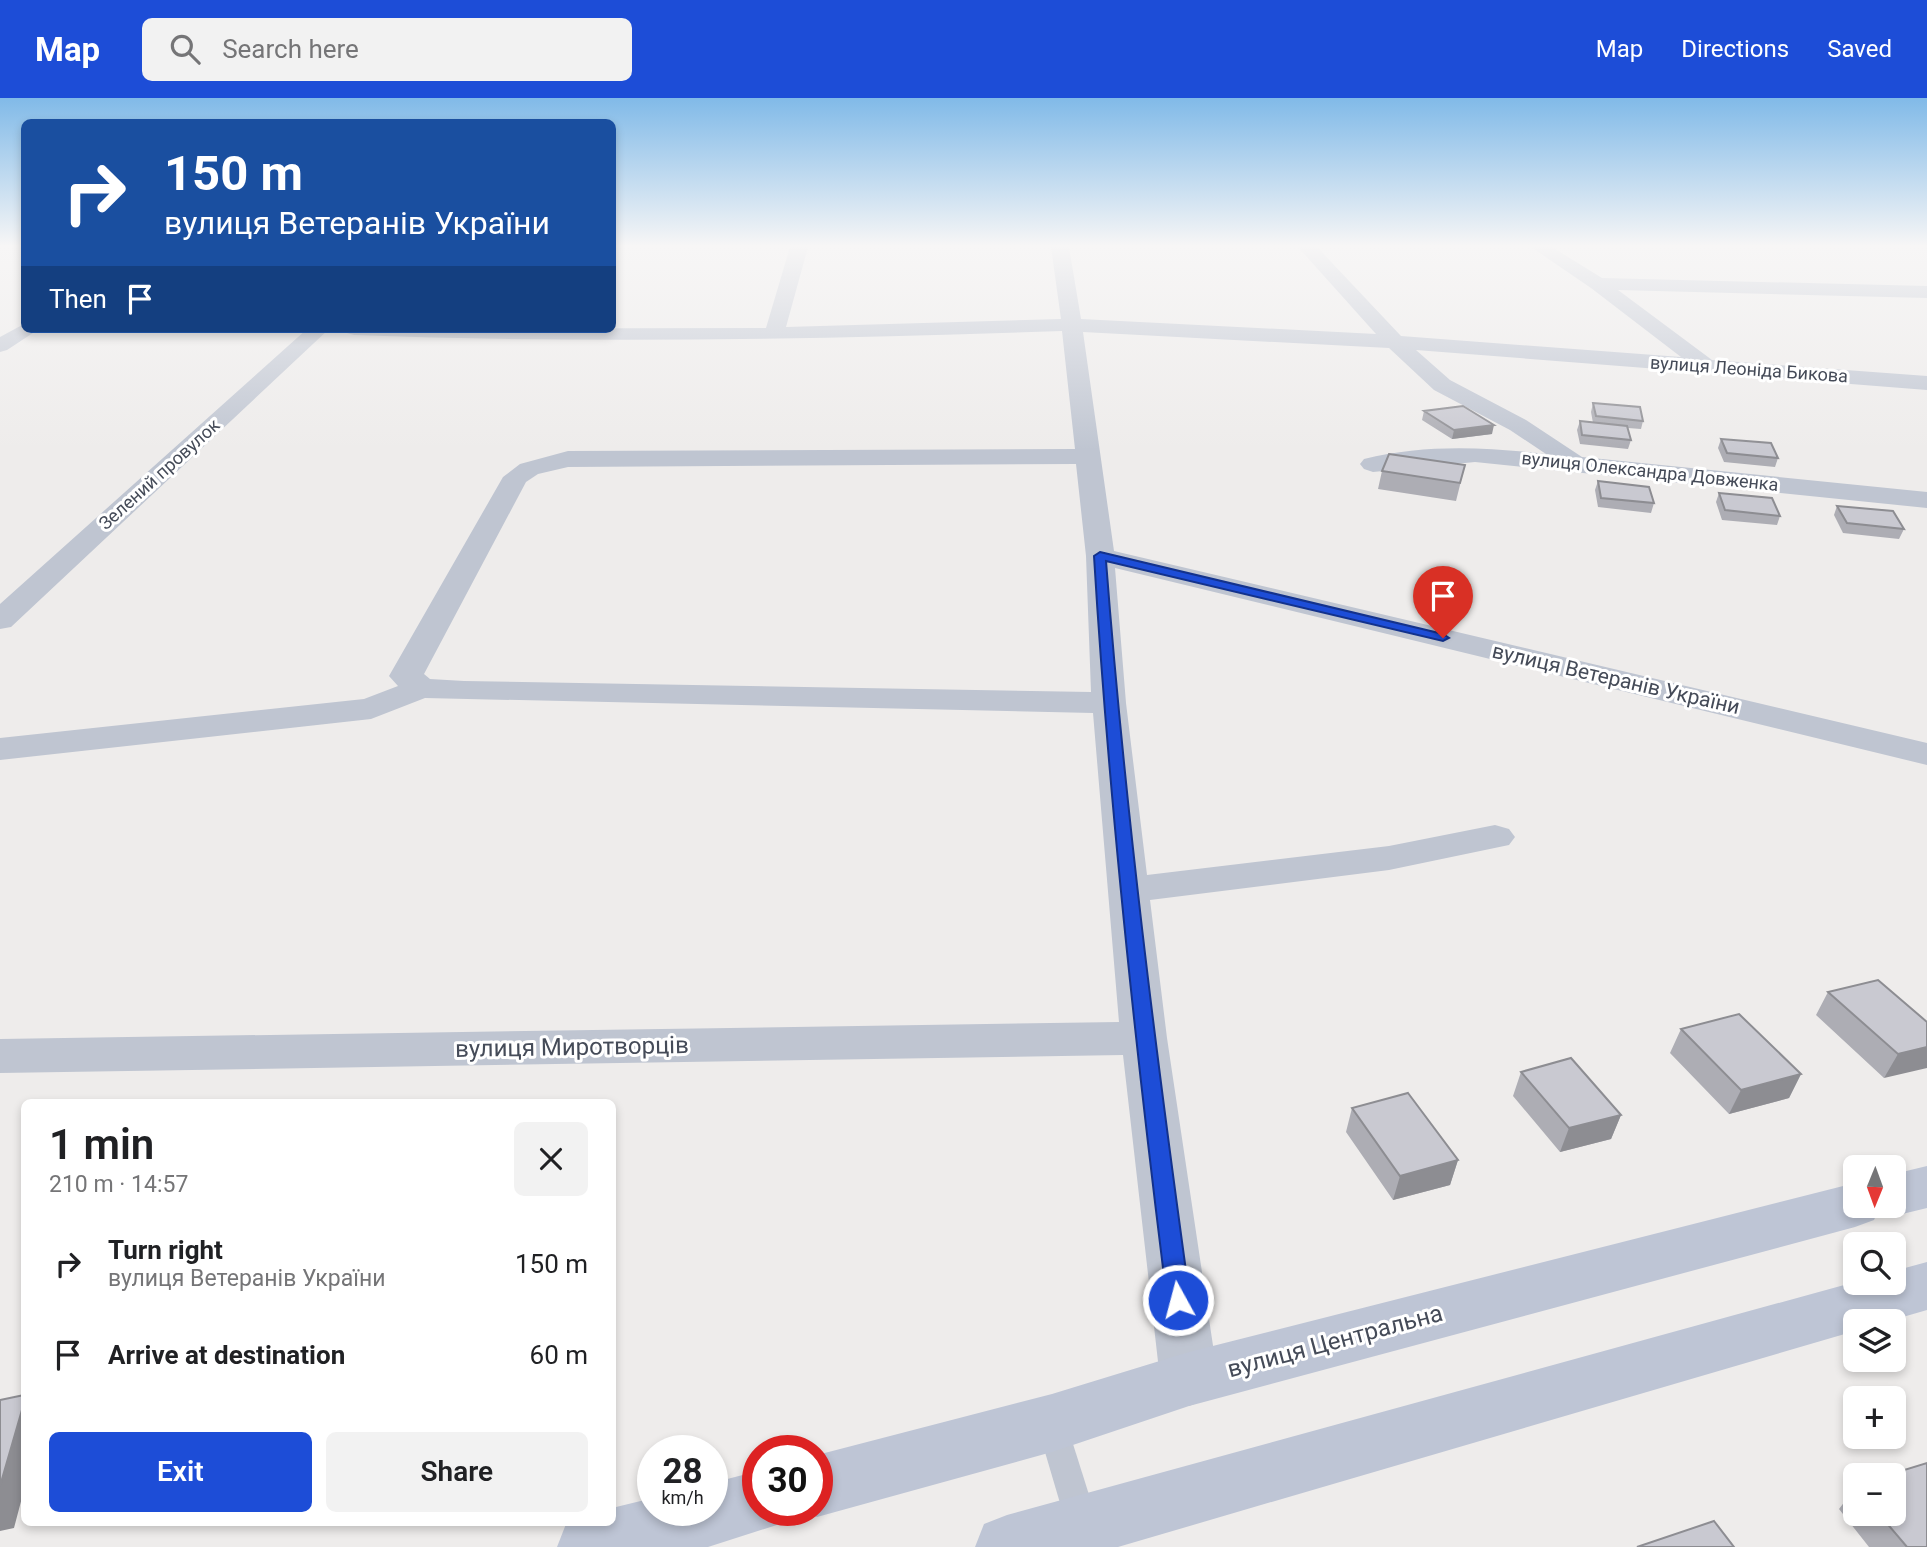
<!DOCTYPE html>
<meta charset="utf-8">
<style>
body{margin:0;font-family:Roboto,sans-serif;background:#f2f2f2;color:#202124;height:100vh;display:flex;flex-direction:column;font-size:26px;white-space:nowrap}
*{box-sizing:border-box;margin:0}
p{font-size:23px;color:#757577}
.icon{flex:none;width:38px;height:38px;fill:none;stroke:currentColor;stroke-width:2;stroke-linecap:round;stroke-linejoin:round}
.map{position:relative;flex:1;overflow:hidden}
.sheet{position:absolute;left:21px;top:1001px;width:595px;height:427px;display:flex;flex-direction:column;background:#fff;border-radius:10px;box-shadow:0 4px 10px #0003}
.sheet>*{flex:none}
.top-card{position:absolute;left:21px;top:21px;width:595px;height:214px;border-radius:10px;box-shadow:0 4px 10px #0003;background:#1a4fa0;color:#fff;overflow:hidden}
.needle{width:46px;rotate:181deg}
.controls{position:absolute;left:1843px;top:1057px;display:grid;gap:14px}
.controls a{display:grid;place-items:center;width:63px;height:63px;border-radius:10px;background:#fff;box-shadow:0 4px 10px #0003;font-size:35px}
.speed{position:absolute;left:637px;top:1337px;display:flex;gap:14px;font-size:35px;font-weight:700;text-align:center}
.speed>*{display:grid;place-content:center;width:91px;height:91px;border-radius:50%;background:#fff;box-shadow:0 4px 10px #0003;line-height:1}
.speed small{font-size:18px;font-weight:400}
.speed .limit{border:10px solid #d22;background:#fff;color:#111}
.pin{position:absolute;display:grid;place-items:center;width:60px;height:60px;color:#fff;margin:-72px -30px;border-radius:50% 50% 50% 0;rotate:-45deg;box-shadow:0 0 7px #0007}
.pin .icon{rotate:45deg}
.me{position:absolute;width:77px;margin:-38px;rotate:353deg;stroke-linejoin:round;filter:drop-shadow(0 0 5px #0008)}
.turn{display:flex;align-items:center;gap:24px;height:147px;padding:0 28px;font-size:32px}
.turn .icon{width:91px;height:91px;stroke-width:2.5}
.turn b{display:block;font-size:49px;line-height:60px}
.then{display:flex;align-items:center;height:66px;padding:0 28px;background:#0003;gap:14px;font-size:26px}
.round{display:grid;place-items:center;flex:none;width:74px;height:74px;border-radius:10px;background:#f2f2f2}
.head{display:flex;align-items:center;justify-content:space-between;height:119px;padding:0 28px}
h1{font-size:42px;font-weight:600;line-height:52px}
.primary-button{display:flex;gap:14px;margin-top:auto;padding:14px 28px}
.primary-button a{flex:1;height:80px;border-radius:10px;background:#1d4dd7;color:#fff;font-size:28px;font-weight:600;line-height:80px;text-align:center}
.primary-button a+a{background:#f2f2f2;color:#202124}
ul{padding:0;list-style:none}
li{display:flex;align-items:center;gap:21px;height:91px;padding:0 28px}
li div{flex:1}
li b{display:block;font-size:26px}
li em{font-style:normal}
header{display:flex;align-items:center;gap:42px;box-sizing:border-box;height:98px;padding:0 35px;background:#1d4dd7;color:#fff}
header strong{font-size:33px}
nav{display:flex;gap:38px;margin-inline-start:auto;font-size:24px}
.search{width:490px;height:63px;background:#f2f2f2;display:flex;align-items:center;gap:18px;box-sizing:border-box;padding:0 24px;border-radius:10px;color:#757577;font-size:26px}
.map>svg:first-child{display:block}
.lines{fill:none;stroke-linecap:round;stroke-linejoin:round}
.lane{fill:#bfc5d1;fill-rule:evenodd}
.street{fill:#bfc5d1;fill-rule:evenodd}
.secondary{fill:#bec5d5;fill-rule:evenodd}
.wall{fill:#adadb4}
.shaded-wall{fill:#8d8d92}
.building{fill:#c9c9d1;stroke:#8d8d92;stroke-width:2}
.route{fill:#1d4dd7;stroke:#13328c;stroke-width:2}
.labels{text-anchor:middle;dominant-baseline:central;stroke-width:6;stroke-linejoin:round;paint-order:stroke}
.far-street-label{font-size:18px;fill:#454b58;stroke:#fff}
.street-label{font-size:21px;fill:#454b58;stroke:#fff}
.near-street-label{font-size:24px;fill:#454b58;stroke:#fff}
</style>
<header>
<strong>Map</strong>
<div class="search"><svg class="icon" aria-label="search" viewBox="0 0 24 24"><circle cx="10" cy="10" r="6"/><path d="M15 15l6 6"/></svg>Search here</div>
<nav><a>Map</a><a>Directions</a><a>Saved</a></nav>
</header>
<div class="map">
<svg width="1927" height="1449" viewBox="0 0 1927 1449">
<rect width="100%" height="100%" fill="#eeeceb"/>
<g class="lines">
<!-- lane -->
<path class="lane" d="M 1052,1313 L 1063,1317 L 1067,1327 L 1097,1422 L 1092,1433 L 1081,1438 L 1070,1433 L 1065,1422 L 1037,1327 L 1041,1317 Z"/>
<!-- street -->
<path class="street" d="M 790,149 L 808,149 L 786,229 L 1061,221 L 1051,149 L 1069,149 L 1081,221 L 1376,236 L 1298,149 L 1317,149 L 1401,238 L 1681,259 L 1591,190 L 1531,149 L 1552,149 L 1602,180 L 1927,188 L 1927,200 L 1618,192 L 1712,262 L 1927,278 L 1927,292 L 1416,252 L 1450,282 L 1526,322 L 1582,359 L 1927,394 L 1927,410 L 1475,364 L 1373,374 L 1364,371 L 1360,366 L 1364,361 C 1424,346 1485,349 1546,356 L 1510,332 L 1434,292 L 1389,250 L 1083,234 L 1114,453 L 1927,645 L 1927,667 L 1115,470 L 1126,605 L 1147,777 L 1389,748 L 1495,727 L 1509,731 L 1515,739 L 1509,747 L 1389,772 L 1150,802 L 1167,940 L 1218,1281 L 1210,1300 L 1189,1308 L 1168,1300 L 1160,1281 L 1123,957 L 0,975 L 0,941 L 1119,924 L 1093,615 L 425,600 L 371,621 L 0,662 L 0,640 L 364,601 L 398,588 L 389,578 L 503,379 L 520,366 L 568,353 L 1075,351 L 1062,233 C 826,241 590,246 354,237 L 347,235 L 344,231 L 766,230 ZM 1076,366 L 1086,458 L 1091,594 L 464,583 L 430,581 L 424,576 L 526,384 L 538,376 L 568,369 Z
M 24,226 L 24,231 L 39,231 L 7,252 L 0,254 L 0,239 Z
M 307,231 L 329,231 L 11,529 L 0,531 L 0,506 Z"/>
<!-- secondary -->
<path class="secondary" d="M 1927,1068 L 1927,1110 L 1894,1118 L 1878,1113 L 1874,1122 L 1855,1129 L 1189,1308 L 1052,1354 L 817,1419 L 801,1412 L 817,1412 L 817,1357 L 1052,1296 L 1189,1254 L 1855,1085 L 1855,1108 L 1894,1108 L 1894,1076 Z
M 1927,1164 L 1927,1212 L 1889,1223 L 1855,1223 L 1855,1233 L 1118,1449 L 975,1449 L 984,1426 L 1007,1417 L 1855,1184 L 1894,1185 L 1894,1173 Z
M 758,1373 L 758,1412 L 786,1412 L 780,1426 L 708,1449 L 557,1449 L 566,1426 L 612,1424 L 612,1410 L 653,1400 L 653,1412 L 712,1412 L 712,1385 Z"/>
</g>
<!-- wall -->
<path class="wall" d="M 1593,305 L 1643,323 L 1641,331 L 1628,330 L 1631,342 L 1628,351 L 1580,346 L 1577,332 L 1580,323 L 1593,325 L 1591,314 Z
M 1424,313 L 1492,336 L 1452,341 L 1422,322 Z
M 1721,341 L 1778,360 L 1775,369 L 1724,364 L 1718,350 Z
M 1465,367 L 1456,403 L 1378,391 L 1382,373 Z
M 1598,383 L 1654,405 L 1651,415 L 1598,409 L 1595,392 Z
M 1719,395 L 1780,418 L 1777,427 L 1722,422 L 1716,404 Z
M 1837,408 L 1904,431 L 1899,441 L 1843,435 L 1834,417 Z
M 1828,894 L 1927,924 L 1884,980 L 1816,917 Z
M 1681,931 L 1801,976 L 1789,1000 L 1729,1016 L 1670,955 Z
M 1521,974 L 1621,1017 L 1611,1041 L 1560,1054 L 1513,998 Z
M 1352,1010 L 1458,1062 L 1450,1087 L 1393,1102 L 1346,1034 Z
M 1855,1390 L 1855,1416 L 1894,1416 L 1927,1449 L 1869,1449 L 1839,1411 Z"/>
<!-- shaded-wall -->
<path class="shaded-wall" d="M 1494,327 L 1492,336 L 1452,341 L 1454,332 Z
M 1927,949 L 1927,970 L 1884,980 L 1898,956 Z
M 1801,976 L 1789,1000 L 1729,1016 L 1741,992 Z
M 1621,1017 L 1611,1041 L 1560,1054 L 1569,1030 Z
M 1458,1062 L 1450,1087 L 1393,1102 L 1400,1078 Z
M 24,1305 L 24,1392 L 14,1430 L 0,1433 L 0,1388 Z"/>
<!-- building -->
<path class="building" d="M 1593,305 L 1640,309 L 1643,323 L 1596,318 Z
M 1463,308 L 1494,327 L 1454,332 L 1424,313 Z
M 1580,323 L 1627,328 L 1631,342 L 1582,337 Z
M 1721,341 L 1771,345 L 1778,360 L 1727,355 Z
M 1389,356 L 1465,367 L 1460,385 L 1382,373 Z
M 1598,383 L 1649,389 L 1654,405 L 1601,400 Z
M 1719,395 L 1772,400 L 1780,418 L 1725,412 Z
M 1837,408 L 1893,413 L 1904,431 L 1847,425 Z
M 1878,882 L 1927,924 L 1927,949 L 1898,956 L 1828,894 Z
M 1739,916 L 1801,976 L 1741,992 L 1681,931 Z
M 1571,960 L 1621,1017 L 1569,1030 L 1521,974 Z
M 1408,995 L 1458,1062 L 1400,1078 L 1352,1010 Z
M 24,1297 L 24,1305 L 0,1388 L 0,1302 Z
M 1927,1365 L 1927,1449 L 1907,1449 L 1879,1416 L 1894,1416 L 1894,1377 L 1888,1377 Z
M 1714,1423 L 1734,1449 L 1637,1449 Z"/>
<!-- sky -->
<linearGradient id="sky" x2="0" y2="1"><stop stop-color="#81bae8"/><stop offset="0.42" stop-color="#f7f6f6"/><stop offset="1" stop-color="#f7f6f6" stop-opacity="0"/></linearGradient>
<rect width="1927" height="352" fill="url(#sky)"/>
<!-- route -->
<path class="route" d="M 1100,454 L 1443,536 L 1449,540 L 1443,543 L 1106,463 C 1125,711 1156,956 1190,1202 L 1187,1210 L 1178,1213 L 1170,1210 L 1167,1202 C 1136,955 1109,707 1094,458 Z"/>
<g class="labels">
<!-- far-street labels -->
<g class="far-street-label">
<text transform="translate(1749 271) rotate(4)">вулиця Леоніда Бикова</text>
<text transform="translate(1650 373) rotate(6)">вулиця Олександра Довженка</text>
<text transform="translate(159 376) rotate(-42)">Зелений провулок</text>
</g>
<!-- street labels -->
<g class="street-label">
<text transform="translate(1616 581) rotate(13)">вулиця Ветеранів України</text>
</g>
<!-- near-street labels -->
<g class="near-street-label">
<text transform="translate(572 949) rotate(-1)">вулиця Миротворців</text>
<text transform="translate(1335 1243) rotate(-15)">вулиця Центральна</text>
</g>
</g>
</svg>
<div class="controls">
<a><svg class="needle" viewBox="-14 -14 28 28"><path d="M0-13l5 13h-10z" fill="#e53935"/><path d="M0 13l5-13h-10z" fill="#757577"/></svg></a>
<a><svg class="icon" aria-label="search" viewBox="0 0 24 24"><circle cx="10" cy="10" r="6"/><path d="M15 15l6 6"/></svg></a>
<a><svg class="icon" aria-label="layers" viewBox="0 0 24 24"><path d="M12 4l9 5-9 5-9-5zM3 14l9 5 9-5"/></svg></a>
<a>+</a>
<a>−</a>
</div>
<div class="speed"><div>28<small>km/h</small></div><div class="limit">30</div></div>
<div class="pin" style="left:1443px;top:540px;background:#d93025"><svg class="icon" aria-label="arrive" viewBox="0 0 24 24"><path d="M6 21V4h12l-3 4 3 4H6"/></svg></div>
<svg class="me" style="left:1178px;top:1202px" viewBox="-20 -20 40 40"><circle r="17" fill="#1d4dd7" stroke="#fff" stroke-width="3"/><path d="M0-11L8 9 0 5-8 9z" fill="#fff"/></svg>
<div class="top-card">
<div class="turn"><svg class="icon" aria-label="right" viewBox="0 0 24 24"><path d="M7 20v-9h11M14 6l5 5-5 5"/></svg><div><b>150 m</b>вулиця Ветеранів України</div></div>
<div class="then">Then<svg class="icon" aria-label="arrive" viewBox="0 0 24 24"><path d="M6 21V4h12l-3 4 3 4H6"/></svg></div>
</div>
<section class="sheet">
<div class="head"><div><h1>1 min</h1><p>210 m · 14:57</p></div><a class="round"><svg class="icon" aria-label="close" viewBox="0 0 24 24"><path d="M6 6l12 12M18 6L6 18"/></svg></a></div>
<ul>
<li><svg class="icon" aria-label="right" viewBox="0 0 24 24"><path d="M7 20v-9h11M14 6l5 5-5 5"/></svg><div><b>Turn right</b><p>вулиця Ветеранів України</p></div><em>150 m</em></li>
<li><svg class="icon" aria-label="arrive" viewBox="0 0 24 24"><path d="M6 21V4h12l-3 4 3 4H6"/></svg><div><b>Arrive at destination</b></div><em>60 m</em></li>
</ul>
<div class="primary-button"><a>Exit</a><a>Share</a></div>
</section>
</div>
